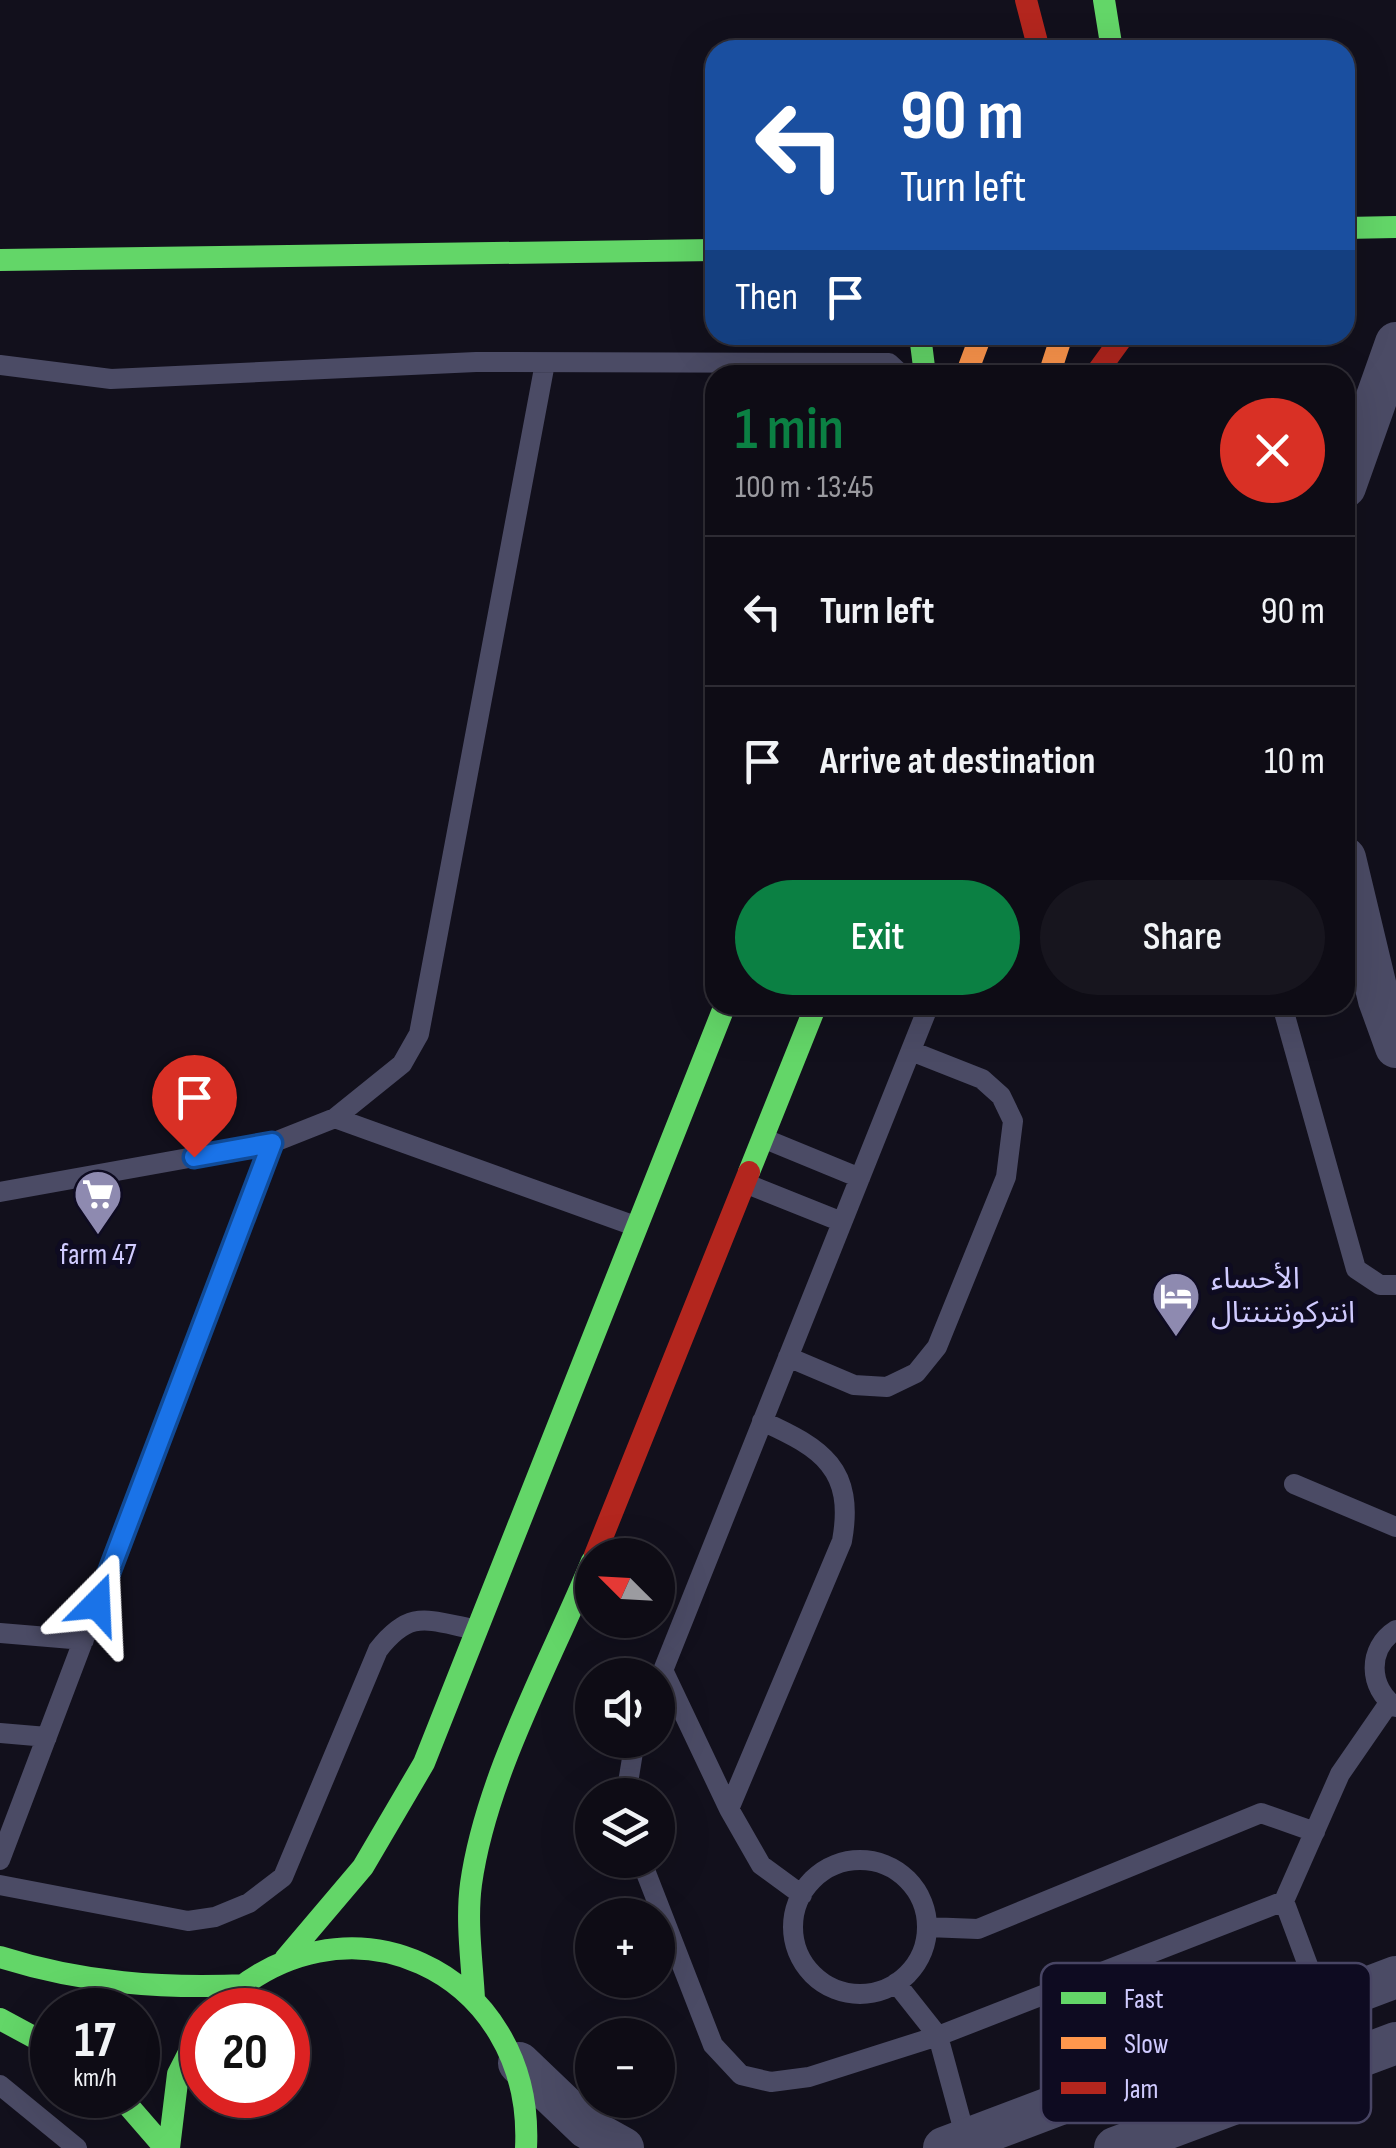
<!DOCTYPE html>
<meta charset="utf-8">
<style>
body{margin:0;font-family:"Sofia Sans Condensed","Noto Sans Arabic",sans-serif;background:#17151e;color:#f1f3f6;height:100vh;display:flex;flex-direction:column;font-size:38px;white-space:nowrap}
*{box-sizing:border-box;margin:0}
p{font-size:32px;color:#9b9ba0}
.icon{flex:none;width:55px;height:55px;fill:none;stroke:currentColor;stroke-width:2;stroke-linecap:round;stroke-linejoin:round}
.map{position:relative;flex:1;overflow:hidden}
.panel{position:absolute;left:705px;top:365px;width:650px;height:650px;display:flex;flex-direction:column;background:#0e0c15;border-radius:30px;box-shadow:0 10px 40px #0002,0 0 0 2px #2e2c34}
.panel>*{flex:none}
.banner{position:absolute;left:705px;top:40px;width:650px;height:305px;border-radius:30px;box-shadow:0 10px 40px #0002,0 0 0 2px #2e2c34;background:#1a4fa0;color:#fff;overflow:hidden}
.needle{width:65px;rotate:294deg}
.fabs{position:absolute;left:575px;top:1538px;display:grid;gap:20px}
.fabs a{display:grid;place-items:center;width:100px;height:100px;border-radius:50%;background:#0e0c15;box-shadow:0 10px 40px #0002,0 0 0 2px #2e2c34;font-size:50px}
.speed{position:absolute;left:30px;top:1988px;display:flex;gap:20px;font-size:50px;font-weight:700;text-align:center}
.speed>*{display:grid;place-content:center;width:130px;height:130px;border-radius:50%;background:#0e0c15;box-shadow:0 10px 40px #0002,0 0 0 2px #2e2c34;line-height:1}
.speed small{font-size:25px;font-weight:400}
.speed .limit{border:15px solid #d22;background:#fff;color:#111}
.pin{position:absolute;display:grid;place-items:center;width:85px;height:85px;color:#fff;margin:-102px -42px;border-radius:50% 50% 50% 0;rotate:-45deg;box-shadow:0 0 10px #0007}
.pin .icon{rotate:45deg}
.me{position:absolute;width:110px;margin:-55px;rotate:21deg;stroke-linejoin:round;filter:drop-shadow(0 0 8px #0008)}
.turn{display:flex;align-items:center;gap:35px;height:210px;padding:0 30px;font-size:45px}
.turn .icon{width:130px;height:130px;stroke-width:2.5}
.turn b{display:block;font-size:70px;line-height:85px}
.then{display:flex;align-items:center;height:95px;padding:0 30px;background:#0003;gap:20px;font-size:38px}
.round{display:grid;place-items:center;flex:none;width:105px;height:105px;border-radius:52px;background:#17151e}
.summary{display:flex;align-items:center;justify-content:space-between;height:170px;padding:0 30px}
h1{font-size:60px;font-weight:600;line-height:75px;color:#0b8043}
.primary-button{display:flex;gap:20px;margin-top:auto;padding:20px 30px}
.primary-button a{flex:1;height:115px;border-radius:60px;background:#0b8043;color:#fff;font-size:40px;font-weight:600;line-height:115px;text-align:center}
.primary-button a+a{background:#17151e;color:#f1f3f6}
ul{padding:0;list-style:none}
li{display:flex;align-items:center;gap:30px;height:150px;padding:0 30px;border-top:2px solid #2e2c34}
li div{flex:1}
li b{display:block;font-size:38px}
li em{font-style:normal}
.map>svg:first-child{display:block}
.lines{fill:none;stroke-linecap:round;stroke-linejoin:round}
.lane{stroke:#4b4b65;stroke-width:20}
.street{stroke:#4b4b65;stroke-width:42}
.fast{stroke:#63d668;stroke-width:22}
.slow{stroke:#ff974d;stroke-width:22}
.jam{stroke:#b3261e;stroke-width:22}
.route-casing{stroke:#114b97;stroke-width:25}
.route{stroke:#1a73e8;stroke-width:18}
.labels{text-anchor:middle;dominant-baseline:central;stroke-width:10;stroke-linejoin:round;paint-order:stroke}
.poi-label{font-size:30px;fill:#d0cbff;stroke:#0e0b21}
.key{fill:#0e0b21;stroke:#484564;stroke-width:2.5}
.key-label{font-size:28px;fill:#d0cbff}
</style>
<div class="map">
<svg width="1396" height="2148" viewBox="0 0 1396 2148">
<rect width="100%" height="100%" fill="#12101c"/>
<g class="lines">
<!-- lane -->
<path class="lane" d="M 0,365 L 111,379 L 476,362 L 889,363 L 902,375
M 1282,1005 L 1356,1269 L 1380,1285 L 1396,1285
M 335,1118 L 402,1064 L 419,1034 L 545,363
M 765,1139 L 860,1178
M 747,1184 L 842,1222
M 0,1192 L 272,1143
M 788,1357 L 854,1385 L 887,1387 L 916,1373 L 937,1347 L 1006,1177 L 1013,1121 L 1001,1096 L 982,1079 L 911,1051
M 1294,1484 L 1396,1527
M 1396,1630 C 1367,1648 1368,1688 1396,1707
M 0,1633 L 84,1640
M 663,1670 L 729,1809 L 761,1865 L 802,1895
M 658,1683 L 929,1005
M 0,1733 L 47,1737
M 626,1795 L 635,1740
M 729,1809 L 842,1541 C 855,1469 822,1448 762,1421
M 0,1860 L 272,1143 L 335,1118 L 635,1226
M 641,1860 L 713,2045 L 741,2075 L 771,2082 L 809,2077 L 938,2036 L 1284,1901
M793 1927a67 67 0 1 1 134 0a67 67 0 1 1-134 0Z
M 0,1885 L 188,1921 L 215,1917 L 249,1903 L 283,1877 L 378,1650 C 410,1609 426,1620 473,1629
M 927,1927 L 978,1929 L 1261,1813 L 1315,1832
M 896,1983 L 938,2036 L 966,2139
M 1344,2062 L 1284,1901 L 1340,1774 L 1389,1703
M 0,2085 L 77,2148"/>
<!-- street -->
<path class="street" d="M 1345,487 L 1396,343
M 1345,858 L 1379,1000 L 1396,1047
M 519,2063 L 587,2128 L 623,2148
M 944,2148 L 1396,1977
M 1115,2148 L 1396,2043"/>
<!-- fast -->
<path class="fast" d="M 1104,0 L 1112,50
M 1345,228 L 1396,227
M 0,260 L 715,250
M 920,335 L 925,375
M 749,1172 L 816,1005
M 0,1957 C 82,1983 163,1989 248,1985
M 285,1959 L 363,1867 L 424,1763 L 725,1005
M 474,1999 C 472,1961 466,1922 471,1884 C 486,1776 551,1661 592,1561
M 215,2010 C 341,1880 535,1970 526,2148
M 0,2019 L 52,2047
M 119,2095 L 165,2148
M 169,2148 L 178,2074 L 202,2027"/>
<!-- slow -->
<path class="slow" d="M 966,375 L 981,335
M 1049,375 L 1062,335"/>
<!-- jam -->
<path class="jam" d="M 1026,0 L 1039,50
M 1095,375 L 1124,335
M 595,1555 L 749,1172"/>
</g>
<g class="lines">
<!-- route casing -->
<g class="route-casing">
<path id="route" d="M 97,1604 L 272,1143 L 194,1157"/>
</g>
<!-- route -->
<use href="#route" class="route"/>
</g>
<!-- icons -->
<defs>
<g id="supermarket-pin" transform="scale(2.5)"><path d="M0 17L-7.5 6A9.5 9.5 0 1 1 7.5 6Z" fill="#8e8ab0" stroke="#0e0b21"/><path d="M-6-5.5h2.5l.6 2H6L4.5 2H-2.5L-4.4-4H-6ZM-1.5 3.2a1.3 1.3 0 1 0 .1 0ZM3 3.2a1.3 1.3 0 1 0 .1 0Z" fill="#fff"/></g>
<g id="hotel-pin" transform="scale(2.5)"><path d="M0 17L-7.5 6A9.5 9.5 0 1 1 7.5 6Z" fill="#8e8ab0" stroke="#0e0b21"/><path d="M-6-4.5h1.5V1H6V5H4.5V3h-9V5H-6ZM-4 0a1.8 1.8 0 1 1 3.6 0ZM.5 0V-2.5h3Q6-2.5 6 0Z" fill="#fff"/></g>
</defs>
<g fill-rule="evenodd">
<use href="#supermarket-pin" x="98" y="1194"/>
<use href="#hotel-pin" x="1176" y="1296"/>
</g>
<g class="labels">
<!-- poi labels -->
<g class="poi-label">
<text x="98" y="1255">farm 47</text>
<text x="1211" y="1279" text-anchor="start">الأحساء<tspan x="1211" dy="34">انتركونتننتال</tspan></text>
</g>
</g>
<!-- legend -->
<rect x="1041" y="1963" width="330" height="160" rx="15" class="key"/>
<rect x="1061" y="1992" width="45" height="12" fill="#63d668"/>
<rect x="1061" y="2037" width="45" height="12" fill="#ff974d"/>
<rect x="1061" y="2082" width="45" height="12" fill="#b3261e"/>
<g class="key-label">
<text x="1124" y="2008">Fast</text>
<text x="1124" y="2053">Slow</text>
<text x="1124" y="2098">Jam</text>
</g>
</svg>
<div class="fabs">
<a><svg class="needle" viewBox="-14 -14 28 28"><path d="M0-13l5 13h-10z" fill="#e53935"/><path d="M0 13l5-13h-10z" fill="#9b9ba0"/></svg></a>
<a><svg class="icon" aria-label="sound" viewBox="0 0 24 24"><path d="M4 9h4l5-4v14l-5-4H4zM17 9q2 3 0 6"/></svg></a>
<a><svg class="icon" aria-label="layers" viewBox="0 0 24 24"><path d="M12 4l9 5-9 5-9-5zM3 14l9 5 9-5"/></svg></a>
<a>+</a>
<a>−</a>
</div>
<div class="speed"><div>17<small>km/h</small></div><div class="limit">20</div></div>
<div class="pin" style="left:194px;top:1157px;background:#d93025"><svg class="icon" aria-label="arrive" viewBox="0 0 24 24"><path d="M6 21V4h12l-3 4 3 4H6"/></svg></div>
<svg class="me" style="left:97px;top:1604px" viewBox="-20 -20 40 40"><path d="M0-17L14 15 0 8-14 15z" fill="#1a73e8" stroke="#fff" stroke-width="4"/></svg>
<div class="banner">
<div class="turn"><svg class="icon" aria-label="left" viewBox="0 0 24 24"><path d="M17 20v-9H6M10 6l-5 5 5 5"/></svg><div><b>90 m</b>Turn left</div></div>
<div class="then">Then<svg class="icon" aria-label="arrive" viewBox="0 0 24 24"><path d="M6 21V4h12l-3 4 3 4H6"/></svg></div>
</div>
<section class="panel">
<div class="summary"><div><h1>1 min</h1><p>100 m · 13:45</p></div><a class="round" style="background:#d93025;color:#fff"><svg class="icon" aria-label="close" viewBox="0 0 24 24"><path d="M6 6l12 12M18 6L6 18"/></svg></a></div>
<ul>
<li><svg class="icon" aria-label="left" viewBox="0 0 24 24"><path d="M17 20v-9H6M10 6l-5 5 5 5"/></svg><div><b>Turn left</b></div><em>90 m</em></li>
<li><svg class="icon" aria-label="arrive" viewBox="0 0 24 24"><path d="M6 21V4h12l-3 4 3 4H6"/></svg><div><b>Arrive at destination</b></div><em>10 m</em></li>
</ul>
<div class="primary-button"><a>Exit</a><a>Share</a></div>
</section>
</div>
